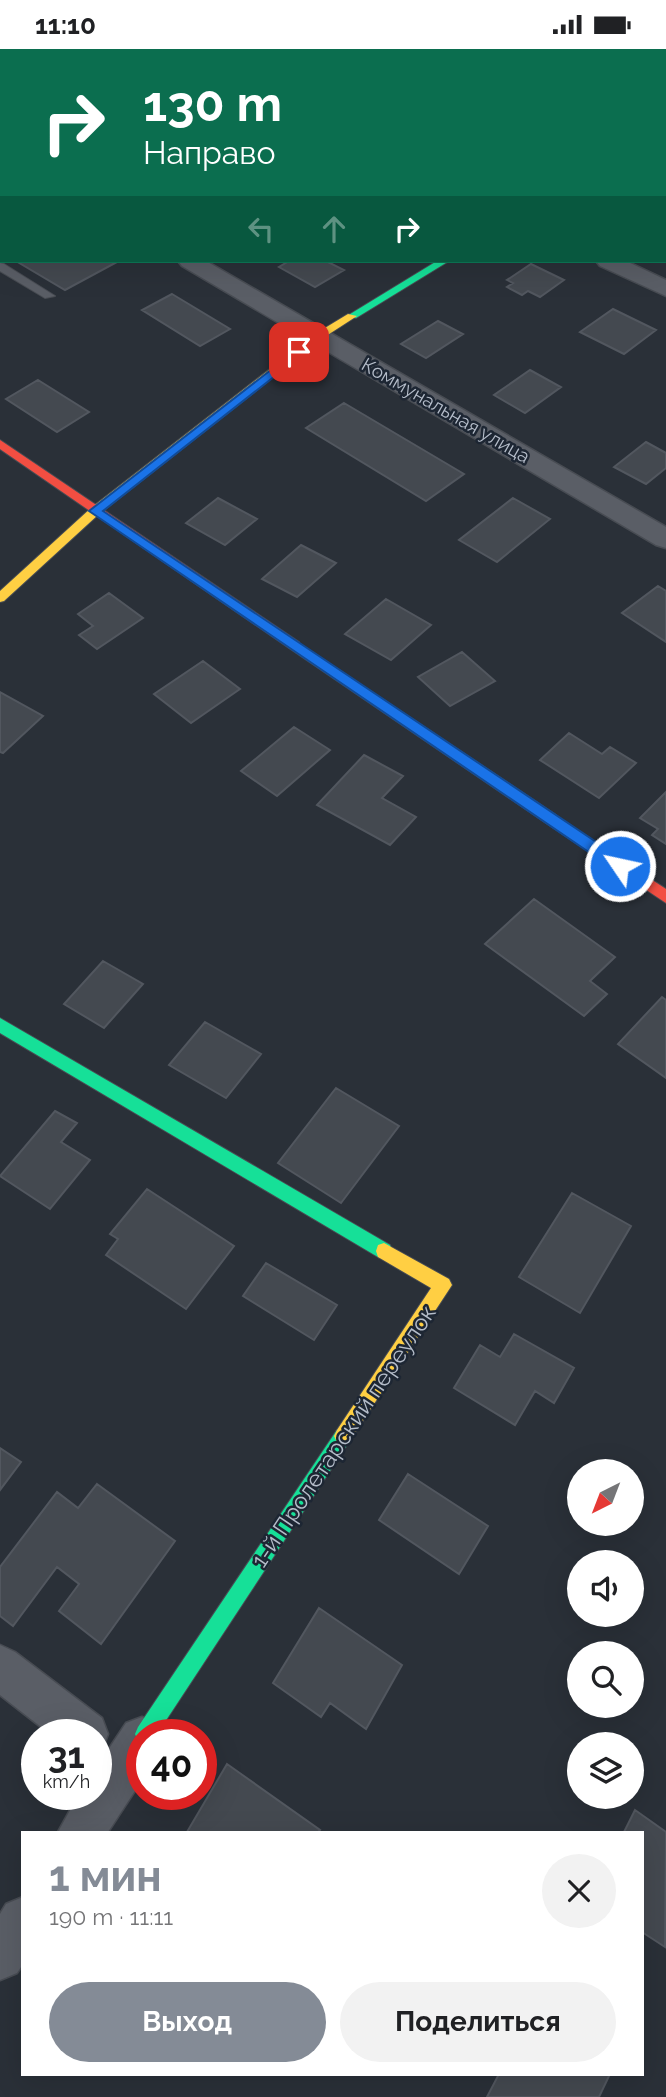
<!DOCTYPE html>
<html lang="ru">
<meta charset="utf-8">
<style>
body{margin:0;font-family:Raleway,sans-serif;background:#f2f2f2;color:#202124;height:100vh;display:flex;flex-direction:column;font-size:26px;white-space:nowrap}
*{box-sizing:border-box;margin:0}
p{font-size:23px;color:#757577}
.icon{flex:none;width:38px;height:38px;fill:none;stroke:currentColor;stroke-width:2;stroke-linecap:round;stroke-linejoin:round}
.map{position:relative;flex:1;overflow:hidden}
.side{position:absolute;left:21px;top:1782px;width:623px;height:245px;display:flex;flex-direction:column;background:#fff;border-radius:0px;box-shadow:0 7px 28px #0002}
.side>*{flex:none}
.guide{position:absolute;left:0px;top:0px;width:667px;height:214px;box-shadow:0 7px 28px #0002;background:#0b6e4f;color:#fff;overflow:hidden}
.needle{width:46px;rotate:222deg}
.buttons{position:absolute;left:567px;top:1410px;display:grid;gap:14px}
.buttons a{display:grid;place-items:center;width:77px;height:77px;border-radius:50%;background:#fff;box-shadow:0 7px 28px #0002;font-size:35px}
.speed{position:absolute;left:21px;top:1670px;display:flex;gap:14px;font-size:35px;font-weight:700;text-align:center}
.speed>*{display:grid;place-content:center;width:91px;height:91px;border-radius:50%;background:#fff;box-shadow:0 7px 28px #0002;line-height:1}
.speed small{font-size:18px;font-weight:400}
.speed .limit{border:10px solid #d22;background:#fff;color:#111}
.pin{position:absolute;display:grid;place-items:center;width:60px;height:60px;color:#fff;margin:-30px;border-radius:14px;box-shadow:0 4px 10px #0006}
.me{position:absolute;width:77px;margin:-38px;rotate:304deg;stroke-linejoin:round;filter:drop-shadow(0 0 5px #0008)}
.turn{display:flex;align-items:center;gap:24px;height:147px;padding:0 28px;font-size:32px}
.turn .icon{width:91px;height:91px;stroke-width:2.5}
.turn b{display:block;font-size:49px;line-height:60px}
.lanes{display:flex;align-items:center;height:66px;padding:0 28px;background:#0003;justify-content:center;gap:35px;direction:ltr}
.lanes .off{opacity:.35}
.round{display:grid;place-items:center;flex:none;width:74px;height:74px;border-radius:37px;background:#f2f2f2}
.overview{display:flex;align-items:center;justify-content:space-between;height:119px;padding:0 28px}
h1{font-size:42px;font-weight:700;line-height:52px;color:#848b96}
.action{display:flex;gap:14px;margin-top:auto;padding:14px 28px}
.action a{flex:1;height:80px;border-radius:42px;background:#848b96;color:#fff;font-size:28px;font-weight:700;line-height:80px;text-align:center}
.action a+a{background:#f2f2f2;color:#202124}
.status{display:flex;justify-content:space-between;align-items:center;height:49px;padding:0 35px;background:#fff;direction:ltr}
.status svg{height:19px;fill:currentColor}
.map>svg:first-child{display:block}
.building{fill:#444950;stroke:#52575f;stroke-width:2}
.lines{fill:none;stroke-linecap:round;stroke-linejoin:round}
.lane-casing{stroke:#484c53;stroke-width:2}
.street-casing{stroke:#484c53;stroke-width:3}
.fast-casing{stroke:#484c53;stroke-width:2}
.slow-casing{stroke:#484c53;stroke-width:2}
.jam-casing{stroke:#484c53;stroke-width:2}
.lane{fill:#5a5e66;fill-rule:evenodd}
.street{fill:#5a5e66;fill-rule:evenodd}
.fast{fill:#16e098;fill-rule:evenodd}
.slow{fill:#ffcf43;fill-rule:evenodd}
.jam{fill:#f24e42;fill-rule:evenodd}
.route{fill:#1a73e8;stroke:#114b97;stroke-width:2}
.labels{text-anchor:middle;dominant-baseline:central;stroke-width:5;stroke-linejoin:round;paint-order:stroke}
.far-street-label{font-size:19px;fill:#b4bcc9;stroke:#1d2633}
.street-label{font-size:23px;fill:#b4bcc9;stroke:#1d2633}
</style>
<div class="status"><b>11:10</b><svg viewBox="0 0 49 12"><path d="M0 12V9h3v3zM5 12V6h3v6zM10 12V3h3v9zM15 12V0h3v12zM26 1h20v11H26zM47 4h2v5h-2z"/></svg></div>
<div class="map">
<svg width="666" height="2048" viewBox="0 0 666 2048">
<rect width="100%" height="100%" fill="#2a3038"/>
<!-- building -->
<path class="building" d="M 17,0 L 97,0 L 13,2 Z
M 16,212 L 115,212 L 117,213 L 65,241 Z
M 289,212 L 326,212 L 344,221 L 315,238 L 279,218 Z
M 531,215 L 564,231 L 540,248 L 528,242 L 522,246 L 507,238 L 513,234 L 507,231 Z
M 172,245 L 230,280 L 200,297 L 142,261 Z
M 613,260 L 656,281 L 624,305 L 580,283 Z
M 438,272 L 463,285 L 426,309 L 401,295 Z
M 530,321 L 561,338 L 525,364 L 494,346 Z
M 38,331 L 89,363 L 57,383 L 6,350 Z
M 344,354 L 464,425 L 426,452 L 306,379 Z
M 646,393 L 666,404 L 666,419 L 646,435 L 614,418 Z
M 218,449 L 257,470 L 225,496 L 186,474 Z
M 513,449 L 550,470 L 497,513 L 459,491 Z
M 301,496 L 336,514 L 297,548 L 262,530 Z
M 658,537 L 666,542 L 666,593 L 622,564 Z
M 109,544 L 143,569 L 97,600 L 79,586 L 93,577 L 78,565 Z
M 386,550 L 431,576 L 391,611 L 345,585 Z
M 462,603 L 495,632 L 450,657 L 418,628 Z
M 203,612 L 240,640 L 191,674 L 154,645 Z
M 0,643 L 43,667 L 3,704 L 0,703 Z
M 294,678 L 330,701 L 277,747 L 241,722 Z
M 569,684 L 602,705 L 610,698 L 636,714 L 599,749 L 540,711 Z
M 364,706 L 403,727 L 382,749 L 416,768 L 390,796 L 317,756 Z
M 666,743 L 666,795 L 652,786 L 658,780 L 640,769 Z
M 534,850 L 615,908 L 590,932 L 607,945 L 584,967 L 485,895 Z
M 103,912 L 143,935 L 104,979 L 64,955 Z
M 662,948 L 666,951 L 666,1029 L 618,995 Z
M 205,973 L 261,1005 L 226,1049 L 169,1016 Z
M 336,1039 L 399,1077 L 341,1154 L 278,1114 Z
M 55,1062 L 77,1074 L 61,1093 L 90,1111 L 50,1160 L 0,1127 Z
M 147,1140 L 234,1197 L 186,1260 L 106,1206 L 118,1190 L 110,1185 Z
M 572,1144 L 631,1177 L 580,1264 L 519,1228 Z
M 266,1214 L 337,1256 L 314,1291 L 243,1247 Z
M 514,1285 L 574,1319 L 554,1354 L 535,1342 L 515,1376 L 454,1339 L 480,1296 L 500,1308 Z
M 0,1399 L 21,1413 L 0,1441 Z
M 408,1425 L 488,1477 L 459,1525 L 379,1471 Z
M 97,1435 L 175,1492 L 101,1595 L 59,1562 L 79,1535 L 57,1518 L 13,1577 L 0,1567 L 0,1518 L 57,1443 L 78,1459 Z
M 319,1559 L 402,1616 L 366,1680 L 330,1654 L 321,1668 L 273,1634 Z
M 227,1715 L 320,1781 L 318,1783 L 187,1783 Z
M 635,1761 L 666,1783 L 665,1898 L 642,1883 L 642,1783 L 624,1783 Z
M 499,2025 L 610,2025 L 599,2048 L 487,2048 Z"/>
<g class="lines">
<!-- lane casing -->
<g class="lane-casing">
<path id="lane" d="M 139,0 L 151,0 L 138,2 Z
M 0,64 L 2,64 L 0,71 Z
M 0,214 L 4,215 L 55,247 L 45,249 L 0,222 Z"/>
</g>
<!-- street casing -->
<g class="street-casing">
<path id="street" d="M 177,0 L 199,0 L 200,2 L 178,2 Z
M 543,0 L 566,0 L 567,2 L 544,2 Z
M 665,43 L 666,43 L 666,55 L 665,55 Z
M 666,68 L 666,81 L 665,81 L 665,68 Z
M 0,95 L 2,95 L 2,108 L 0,108 Z
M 178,212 L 206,212 L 666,478 L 666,499 L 656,496 L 182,217 Z
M 596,212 L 626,212 L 666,231 L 666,247 L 600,217 Z
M 0,1596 L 15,1603 L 102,1669 L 108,1685 L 102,1701 L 96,1703 L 96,1685 L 50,1685 L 0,1646 Z
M 142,1668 L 158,1674 L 162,1685 L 142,1685 L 142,1731 L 108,1783 L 58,1783 L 79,1745 L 96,1745 L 96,1719 L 126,1674 Z
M 23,1848 L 23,1915 L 17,1924 L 0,1931 L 0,1865 L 6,1855 Z"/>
</g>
<!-- fast casing -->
<g class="fast-casing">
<path id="fast" d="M 437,212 L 449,212 L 356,269 L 347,267 Z
M 0,969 L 390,1196 L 392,1202 L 390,1208 L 384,1210 L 378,1208 L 0,984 Z
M 343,1378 L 349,1381 L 352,1387 L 349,1393 L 157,1685 L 142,1685 L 142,1694 L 138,1692 L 135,1685 L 138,1678 L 337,1381 Z"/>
</g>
<!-- slow casing -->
<g class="slow-casing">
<path id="slow" d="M 348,265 L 357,267 L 323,289 L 99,465 L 4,552 L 0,553 L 0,542 L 91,459 L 315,285 Z
M 294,591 L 556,766 L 558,770 L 556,774 L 546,774 L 289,599 L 289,593 Z
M 384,1194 L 449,1230 L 452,1236 L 349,1393 L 343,1396 L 337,1393 L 334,1387 L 337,1381 L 431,1239 L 378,1208 L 376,1202 L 378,1196 Z"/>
</g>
<!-- jam casing -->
<g class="jam-casing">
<path id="jam" d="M 0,391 L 299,593 L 299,599 L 289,599 L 0,400 Z
M 551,765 L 666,840 L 666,854 L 546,774 L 544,770 Z"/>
</g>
<!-- lane -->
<use href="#lane" class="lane"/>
<!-- street -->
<use href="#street" class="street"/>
<!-- fast -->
<use href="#fast" class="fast"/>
<!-- slow -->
<use href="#slow" class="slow"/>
<!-- jam -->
<use href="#jam" class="jam"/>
</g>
<!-- route -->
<path class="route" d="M 299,299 L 304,303 L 303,305 L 103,462 L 626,813 L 626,821 L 615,821 L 89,462 Z"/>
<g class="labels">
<!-- far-street labels -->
<g class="far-street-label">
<text transform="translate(446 361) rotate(30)">Коммунальная улица</text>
</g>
<!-- street labels -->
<g class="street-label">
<text transform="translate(343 1387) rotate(-56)">1-й Пролетарский переулок</text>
</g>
</g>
</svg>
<div class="buttons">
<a><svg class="needle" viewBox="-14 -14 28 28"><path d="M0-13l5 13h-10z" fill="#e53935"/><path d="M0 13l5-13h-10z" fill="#757577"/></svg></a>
<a><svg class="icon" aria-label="sound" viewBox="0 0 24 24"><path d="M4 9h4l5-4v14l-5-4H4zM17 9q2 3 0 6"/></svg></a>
<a><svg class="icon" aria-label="search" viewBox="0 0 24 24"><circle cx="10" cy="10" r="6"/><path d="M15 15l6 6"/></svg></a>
<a><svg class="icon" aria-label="layers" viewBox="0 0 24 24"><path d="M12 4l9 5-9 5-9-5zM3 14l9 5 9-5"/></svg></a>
</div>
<div class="speed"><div>31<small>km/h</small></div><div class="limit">40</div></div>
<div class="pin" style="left:299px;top:303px;background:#d93025"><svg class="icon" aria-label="arrive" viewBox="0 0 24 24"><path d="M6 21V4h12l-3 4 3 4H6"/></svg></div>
<svg class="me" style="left:620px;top:817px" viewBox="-20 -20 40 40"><circle r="17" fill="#1a73e8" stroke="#fff" stroke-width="3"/><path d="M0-11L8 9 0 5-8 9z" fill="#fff"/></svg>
<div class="guide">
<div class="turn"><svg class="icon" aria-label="right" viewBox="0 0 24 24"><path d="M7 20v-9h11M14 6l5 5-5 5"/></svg><div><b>130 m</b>Направо</div></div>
<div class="lanes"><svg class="icon off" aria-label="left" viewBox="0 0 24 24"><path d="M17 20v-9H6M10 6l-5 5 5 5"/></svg><svg class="icon off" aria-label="ahead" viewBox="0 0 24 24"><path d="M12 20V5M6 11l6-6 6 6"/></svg><svg class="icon" aria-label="right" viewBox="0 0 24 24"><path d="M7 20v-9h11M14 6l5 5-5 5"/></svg></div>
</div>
<section class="side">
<div class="overview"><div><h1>1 мин</h1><p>190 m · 11:11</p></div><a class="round"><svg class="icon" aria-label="close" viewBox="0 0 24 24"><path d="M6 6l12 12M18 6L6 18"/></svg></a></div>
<div class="action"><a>Выход</a><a>Поделиться</a></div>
</section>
</div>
